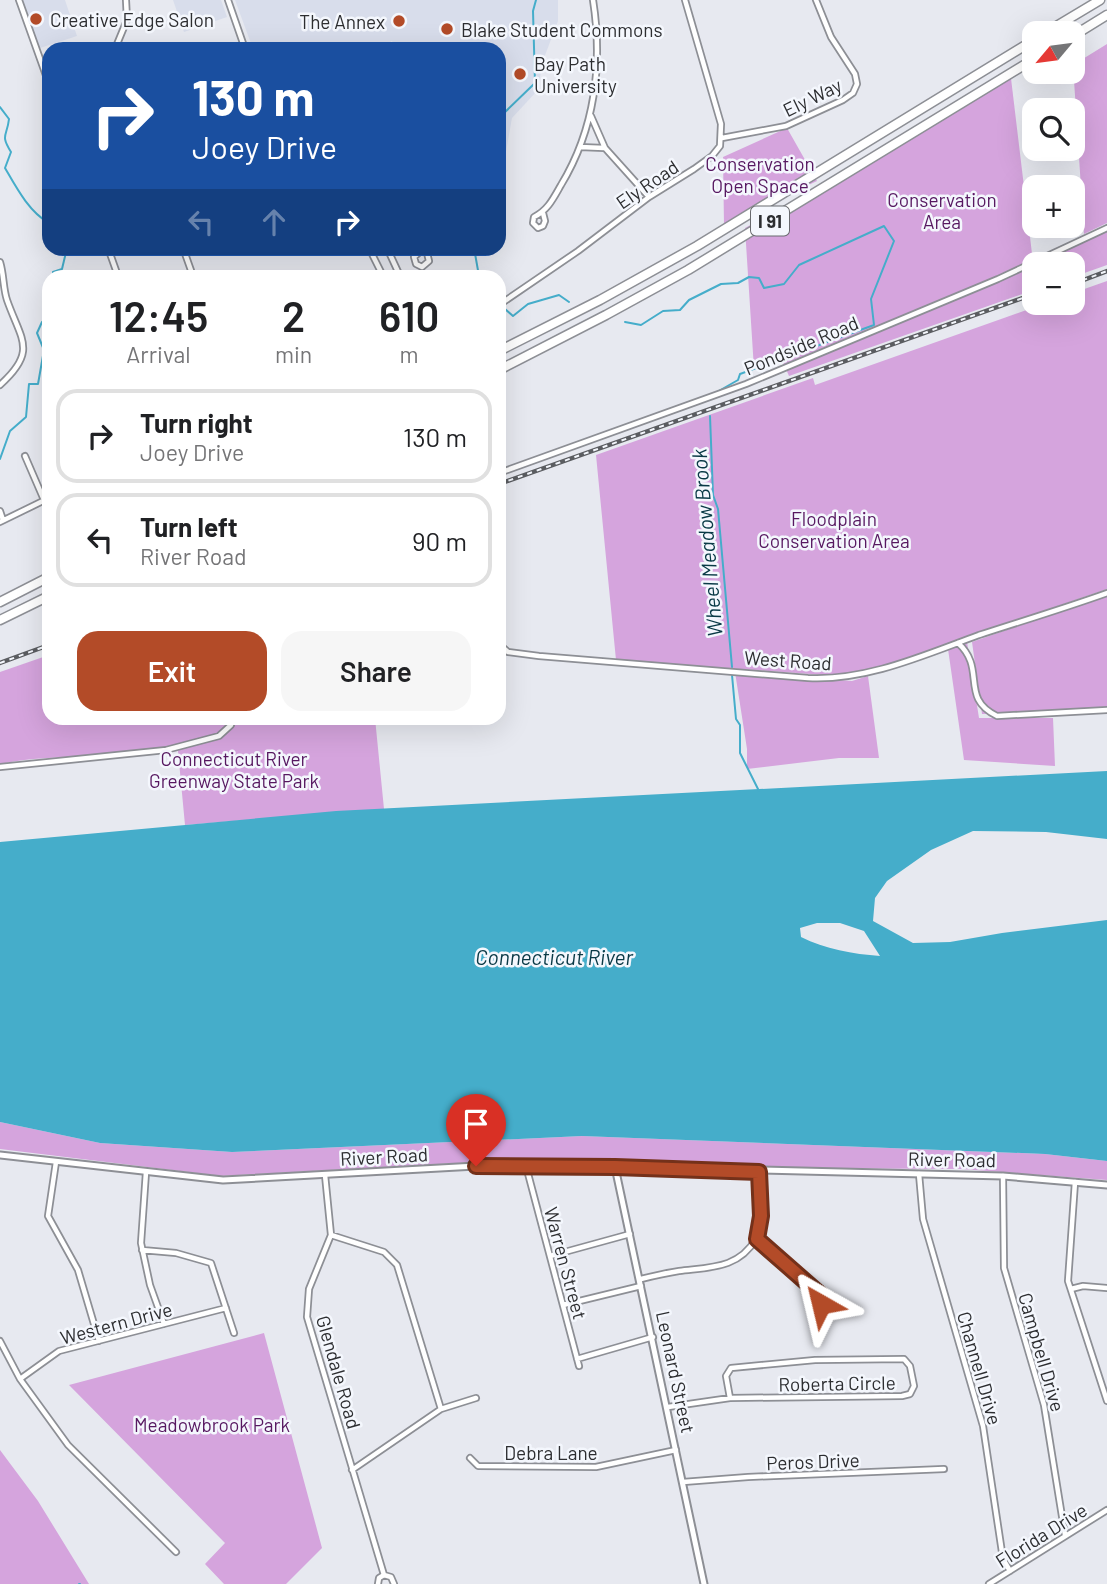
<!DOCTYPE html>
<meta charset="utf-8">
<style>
body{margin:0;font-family:Barlow,sans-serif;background:#f6f6f6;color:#202124;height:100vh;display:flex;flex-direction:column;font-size:26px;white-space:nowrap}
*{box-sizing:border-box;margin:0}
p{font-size:23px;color:#757577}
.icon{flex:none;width:38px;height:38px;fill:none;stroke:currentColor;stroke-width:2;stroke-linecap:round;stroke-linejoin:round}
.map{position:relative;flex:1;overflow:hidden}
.drawer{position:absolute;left:42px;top:270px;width:464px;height:455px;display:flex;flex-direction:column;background:#fff;border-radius:21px;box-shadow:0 7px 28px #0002}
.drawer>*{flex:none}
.guide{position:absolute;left:42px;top:42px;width:464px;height:214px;border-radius:21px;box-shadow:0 7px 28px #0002;background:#1a4fa0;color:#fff;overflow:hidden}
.needle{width:46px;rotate:241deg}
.tools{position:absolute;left:1022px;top:21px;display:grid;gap:14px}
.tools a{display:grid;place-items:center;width:63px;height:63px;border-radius:14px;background:#fff;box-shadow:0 7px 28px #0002;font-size:35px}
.pin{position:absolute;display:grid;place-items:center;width:60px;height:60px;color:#fff;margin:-72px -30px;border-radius:50% 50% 50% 0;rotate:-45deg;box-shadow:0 0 7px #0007}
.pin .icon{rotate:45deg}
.me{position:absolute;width:77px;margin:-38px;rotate:323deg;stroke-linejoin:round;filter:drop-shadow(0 0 5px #0008)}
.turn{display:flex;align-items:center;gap:24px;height:147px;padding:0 35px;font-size:32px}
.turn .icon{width:91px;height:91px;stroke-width:2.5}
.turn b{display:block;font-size:49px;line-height:60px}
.lanes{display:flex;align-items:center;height:66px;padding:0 35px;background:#0003;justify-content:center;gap:35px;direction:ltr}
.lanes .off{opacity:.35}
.eta{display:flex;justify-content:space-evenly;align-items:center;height:119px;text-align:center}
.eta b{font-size:42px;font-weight:600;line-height:49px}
.primary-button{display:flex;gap:14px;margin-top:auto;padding:14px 35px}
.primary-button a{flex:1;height:80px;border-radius:21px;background:#b34b28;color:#fff;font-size:28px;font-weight:600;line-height:80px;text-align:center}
.primary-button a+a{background:#f6f6f6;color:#202124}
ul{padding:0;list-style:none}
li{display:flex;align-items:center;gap:21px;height:94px;margin:0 14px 10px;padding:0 21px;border:4px solid #e0e0e0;border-radius:21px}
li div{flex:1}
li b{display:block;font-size:26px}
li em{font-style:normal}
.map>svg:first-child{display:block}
.built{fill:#d8ddeb}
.green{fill:#d5a4dd}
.water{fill:#45adca;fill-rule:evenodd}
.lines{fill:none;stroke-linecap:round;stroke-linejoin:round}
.stream{stroke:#45adca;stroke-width:2}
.minor-casing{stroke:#8d8f95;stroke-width:8}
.tertiary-casing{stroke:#8d8f95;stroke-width:9}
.motorway-casing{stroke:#8d8f95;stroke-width:11}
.minor{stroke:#fff;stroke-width:4.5}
.tertiary{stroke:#fff;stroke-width:5}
.motorway{stroke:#fff;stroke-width:8}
.rail-casing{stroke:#5b5d61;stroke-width:4.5}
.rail{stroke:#f4f7fd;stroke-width:2;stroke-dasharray:5;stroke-linecap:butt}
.route-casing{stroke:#74311a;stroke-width:18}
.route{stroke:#b34b28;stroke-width:12}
.poi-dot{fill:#b34b28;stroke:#f4f7fd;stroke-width:2.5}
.labels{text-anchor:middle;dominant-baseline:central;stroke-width:5;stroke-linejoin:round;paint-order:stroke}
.shield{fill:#f4f7fd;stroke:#696a6e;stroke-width:2}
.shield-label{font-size:18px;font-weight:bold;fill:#2d2e31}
.poi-label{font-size:19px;fill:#2d2e31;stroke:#f4f7fd;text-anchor:start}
.street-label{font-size:19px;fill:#2d2e31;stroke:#f4f7fd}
.park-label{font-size:19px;fill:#571861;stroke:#f4f7fd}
.water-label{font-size:21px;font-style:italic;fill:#093946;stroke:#f4f7fd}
</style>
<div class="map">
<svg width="1107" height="1584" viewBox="0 0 1107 1584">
<rect width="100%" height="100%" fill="#e7e9f0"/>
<!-- built -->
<path class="built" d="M 23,0 L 65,0 L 77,36 L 40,48 Z
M 173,0 L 221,0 L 227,17 L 184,32 Z
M 235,0 L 558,0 L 558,21 L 544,58 L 537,91 L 512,118 L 505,157 L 499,165 L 499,49 L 396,49 L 392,41 L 376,49 L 253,49 Z"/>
<!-- green -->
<path class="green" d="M 1107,44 L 1107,223 L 1084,234 L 1073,65 Z
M 1010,70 L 1033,262 L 1107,229 L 1107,265 L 1073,277 L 1073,264 L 1034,264 L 1034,290 L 789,376 L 782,360 L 754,369 L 745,228 L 838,177 Z
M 787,128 L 817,181 L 724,225 L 723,157 Z
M 1107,281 L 1107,589 L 852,677 L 616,660 L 596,455 L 813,378 L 815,385 L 1046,303 L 1073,303 L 1073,293 Z
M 1107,595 L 1107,709 L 1041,713 L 982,714 L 972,642 Z
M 967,642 L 979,718 L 1053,718 L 1055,766 L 964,760 L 948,649 Z
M 49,655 L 49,718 L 375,718 L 384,809 L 185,825 L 178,751 C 119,760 59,752 0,764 L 0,672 Z
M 735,672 L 852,681 L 868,676 L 879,758 L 839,758 L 747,769 L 747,749 Z
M 0,1122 L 100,1143 L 232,1152 L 582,1136 L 1045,1154 L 1107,1161 L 1107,1180 L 961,1169 L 768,1168 L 494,1161 L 221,1176 L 0,1149 Z
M 264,1333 L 322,1548 L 286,1584 L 224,1584 L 205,1564 L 225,1543 L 69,1385 Z
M 0,1450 L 38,1501 L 89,1584 L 0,1584 Z"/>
<!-- water -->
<path class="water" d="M 1107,771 L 1107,839 L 1046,832 L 973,831 L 931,850 L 887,881 L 875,898 L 873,921 L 913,943 L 950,942 L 1002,933 L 1107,920 L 1107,1161 L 1045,1154 L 582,1136 L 232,1152 L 100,1143 L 0,1122 L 0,842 L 336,811 ZM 817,923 L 840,923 L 864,931 L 880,956 C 853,954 825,949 801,937 L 800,928 Z"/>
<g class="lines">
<!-- stream -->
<path class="stream" d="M 0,107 L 9,119 C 7,137 0,134 11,152 L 5,168 C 16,187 29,212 49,223
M 499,146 L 501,116 L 535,83 L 533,11 L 536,0
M 474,248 L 479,276
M 53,276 L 53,272 L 62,269 L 67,248
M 505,309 L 513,316 L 528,304 L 559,295 L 569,302
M 625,322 L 641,325 L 663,311 L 680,310 L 689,300 L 721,284 L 738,283 L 749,277 L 759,278 L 764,288 L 784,284 L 799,265 L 884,226 L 894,241 L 871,299 L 874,325 L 740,374 L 738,380 L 717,392
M 710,416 L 713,495 L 718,509 L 732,667
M 0,459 L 10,431 L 26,417 L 29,384 L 38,384 L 44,350 L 37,333 L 42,322 L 49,316
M 732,675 L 736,719 L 740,725 L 740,753 L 759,791
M 79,1584 L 80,1584"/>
<!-- minor casing -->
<g class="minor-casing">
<path id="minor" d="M 19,0 L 49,84
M 228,0 L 245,49
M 115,49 L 127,20 L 126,0
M 591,116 L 605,148 L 649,197
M 722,138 L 786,126 L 843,100 L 853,93 L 857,84 L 855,74 L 831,37 L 816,0
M 580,147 L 604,148
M 543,213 L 545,221 L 543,226 L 538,228 L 533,223 L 534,217 C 548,210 553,199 561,185 C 595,129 603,64 593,0
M 108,248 L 118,276
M 183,248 L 193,276
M 369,248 L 383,276
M 387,248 L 400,276
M 422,250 L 414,257 L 416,264 L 422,267 L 429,261 L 427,253 L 422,248
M 0,262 C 4,275 3,288 7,300 C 21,340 38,351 0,385
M 499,305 L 578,251 L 649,197 L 694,169 L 712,156 L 720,146 L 721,124 L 685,0
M 25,456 L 44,500
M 499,473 L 746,384 L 998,279 L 1107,228
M 0,511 L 3,520
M 0,522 L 49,498
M 958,643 C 987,669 959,698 997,716 L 1107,710
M 499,644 L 508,652 L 539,656 L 808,678 C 867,681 924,655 979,635 C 1022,621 1065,608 1107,593
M 0,767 L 166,750 L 219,736 L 231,725 L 232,718
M 56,1162 L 48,1216 L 78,1270 L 99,1341
M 526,1166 L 579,1366
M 146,1172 L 141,1243 L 150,1285 L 164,1324
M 759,1172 L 761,1216 L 756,1239 L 823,1297 L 821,1303 L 824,1308 L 828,1309 L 834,1307 L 836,1301 L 833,1296 L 828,1295 L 823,1297
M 919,1174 L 923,1219 L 983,1426 L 1003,1559 L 1010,1571
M 325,1175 L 331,1235 L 309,1289 L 307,1317 L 384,1575
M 1003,1176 L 1004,1268 L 1044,1405 L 1065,1535
M 1075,1182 L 1068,1281 L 1107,1401
M 331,1235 L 384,1252 L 397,1265 L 441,1409
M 142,1250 L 176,1253 L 211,1263 L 234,1333
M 550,1256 L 630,1234
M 641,1279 C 653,1276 666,1273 679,1271 C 710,1267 738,1269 756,1239
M 1071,1289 L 1083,1286 L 1107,1288
M 563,1305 L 641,1286
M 0,1341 L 20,1379 L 68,1445 L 176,1552
M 577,1359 L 653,1337
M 20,1379 L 59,1351 L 226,1308
M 668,1407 L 730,1398 L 902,1396 L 910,1394 L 914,1386 L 910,1366 L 904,1359 L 815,1360 L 731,1368 L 726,1376 L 730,1398
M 470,1458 L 478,1466 L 596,1467 L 676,1450
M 352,1470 L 441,1409 L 476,1398
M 683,1482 L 748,1477 L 944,1469
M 384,1575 L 391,1577 L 394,1584
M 378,1584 L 379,1578 L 384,1575
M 989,1584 L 1107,1510"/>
</g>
<!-- tertiary casing -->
<g class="tertiary-casing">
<path id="tertiary" d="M 0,1155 L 223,1180 L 476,1166 L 602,1166 L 1003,1176 L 1107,1185
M 615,1167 L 704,1584"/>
</g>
<!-- motorway casing -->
<g class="motorway-casing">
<path id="motorway" d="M 1045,33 L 1100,0
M 1073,36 L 1107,15
M 499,351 L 600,300 L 697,246 L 1034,40
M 499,370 L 606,315 L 688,270 L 1034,59
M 0,602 L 49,577
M 0,620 L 49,596"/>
</g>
<!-- minor -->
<use href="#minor" class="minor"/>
<!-- tertiary -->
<use href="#tertiary" class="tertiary"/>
<!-- motorway -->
<use href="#motorway" class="motorway"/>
<!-- rail casing -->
<g class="rail-casing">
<path id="rail" d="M 1073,284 L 1107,271
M 499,484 L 1034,294
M 0,663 L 49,645"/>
</g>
<!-- rail -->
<use href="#rail" class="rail"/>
</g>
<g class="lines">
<!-- route casing -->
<g class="route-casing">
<path id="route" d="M 476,1166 L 615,1167 L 759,1172 L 761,1216 L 757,1239 L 823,1297 L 821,1304"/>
</g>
<!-- route -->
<use href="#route" class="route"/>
</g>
<!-- markers -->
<g class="poi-dot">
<circle cx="36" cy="19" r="7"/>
<circle cx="399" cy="21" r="7"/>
<circle cx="447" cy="29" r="7"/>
<circle cx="520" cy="74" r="7"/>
</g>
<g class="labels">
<!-- shield labels -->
<rect class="shield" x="751" y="206.5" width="38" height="29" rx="5"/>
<g class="shield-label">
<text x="770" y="221">I 91</text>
</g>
<!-- poi labels -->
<g class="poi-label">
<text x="50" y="19">Creative Edge Salon</text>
<text x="385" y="21" text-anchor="end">The Annex</text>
<text x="461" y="29">Blake Student Commons</text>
<text x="534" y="63">Bay Path<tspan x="534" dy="22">University</tspan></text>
</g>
<!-- street labels -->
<g class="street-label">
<text transform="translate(812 97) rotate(-26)">Ely Way</text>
<text transform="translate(647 184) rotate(-34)">Ely Road</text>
<text transform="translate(801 345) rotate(-23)">Pondside Road</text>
<text transform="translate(788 660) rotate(4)">West Road</text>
<text transform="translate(384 1156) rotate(-3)">River Road</text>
<text transform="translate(952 1159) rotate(1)">River Road</text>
<text transform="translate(566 1263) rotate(75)">Warren Street</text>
<text transform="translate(116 1323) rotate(-15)">Western Drive</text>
<text transform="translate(1042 1352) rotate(74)">Campbell Drive</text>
<text transform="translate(980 1368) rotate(74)">Channell Drive</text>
<text transform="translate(339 1372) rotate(74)">Glendale Road</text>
<text transform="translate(676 1372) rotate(78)">Leonard Street</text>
<text transform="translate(837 1383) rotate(-1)">Roberta Circle</text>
<text x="551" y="1452">Debra Lane</text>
<text transform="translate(813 1461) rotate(-2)">Peros Drive</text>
<text transform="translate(1041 1535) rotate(-32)">Florida Drive</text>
</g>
<!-- park labels -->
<g class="park-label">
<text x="760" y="163">Conservation<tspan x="760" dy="22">Open Space</tspan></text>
<text x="942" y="199">Conservation<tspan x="942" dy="22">Area</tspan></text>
<text x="834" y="518">Floodplain<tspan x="834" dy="22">Conservation Area</tspan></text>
<text x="234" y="758">Connecticut River<tspan x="234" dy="22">Greenway State Park</tspan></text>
<text x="212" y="1424">Meadowbrook Park</text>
</g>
<!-- water labels -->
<g class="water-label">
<text transform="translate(706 543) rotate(-95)">Wheel Meadow Brook</text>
<text x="554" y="956">Connecticut River</text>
</g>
</g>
</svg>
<div class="tools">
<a><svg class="needle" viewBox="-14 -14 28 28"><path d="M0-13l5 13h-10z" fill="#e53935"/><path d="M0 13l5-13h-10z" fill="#757577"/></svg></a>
<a><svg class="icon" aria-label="search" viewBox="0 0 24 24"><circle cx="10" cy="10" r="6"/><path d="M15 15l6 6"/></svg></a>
<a>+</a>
<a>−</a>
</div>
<div class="pin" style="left:476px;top:1166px;background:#d93025"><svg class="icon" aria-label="arrive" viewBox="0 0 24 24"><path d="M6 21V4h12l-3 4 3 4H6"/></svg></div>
<svg class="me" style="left:821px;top:1304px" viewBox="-20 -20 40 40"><path d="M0-17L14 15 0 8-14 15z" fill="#b34b28" stroke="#fff" stroke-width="4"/></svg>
<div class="guide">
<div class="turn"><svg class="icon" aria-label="right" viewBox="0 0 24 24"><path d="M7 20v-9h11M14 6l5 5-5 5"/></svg><div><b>130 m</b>Joey Drive</div></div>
<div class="lanes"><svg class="icon off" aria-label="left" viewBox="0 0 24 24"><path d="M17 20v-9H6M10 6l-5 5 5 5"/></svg><svg class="icon off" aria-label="ahead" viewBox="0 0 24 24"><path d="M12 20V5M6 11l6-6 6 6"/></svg><svg class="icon" aria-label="right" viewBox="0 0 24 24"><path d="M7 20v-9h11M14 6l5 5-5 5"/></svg></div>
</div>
<section class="drawer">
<div class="eta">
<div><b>12:45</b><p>Arrival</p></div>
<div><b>2</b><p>min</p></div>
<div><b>610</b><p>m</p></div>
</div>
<ul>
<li><svg class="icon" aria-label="right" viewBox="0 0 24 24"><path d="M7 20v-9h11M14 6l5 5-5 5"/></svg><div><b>Turn right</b><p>Joey Drive</p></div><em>130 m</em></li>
<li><svg class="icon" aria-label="left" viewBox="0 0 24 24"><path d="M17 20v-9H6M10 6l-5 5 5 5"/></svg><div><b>Turn left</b><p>River Road</p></div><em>90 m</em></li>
</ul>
<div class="primary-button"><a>Exit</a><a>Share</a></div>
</section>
</div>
